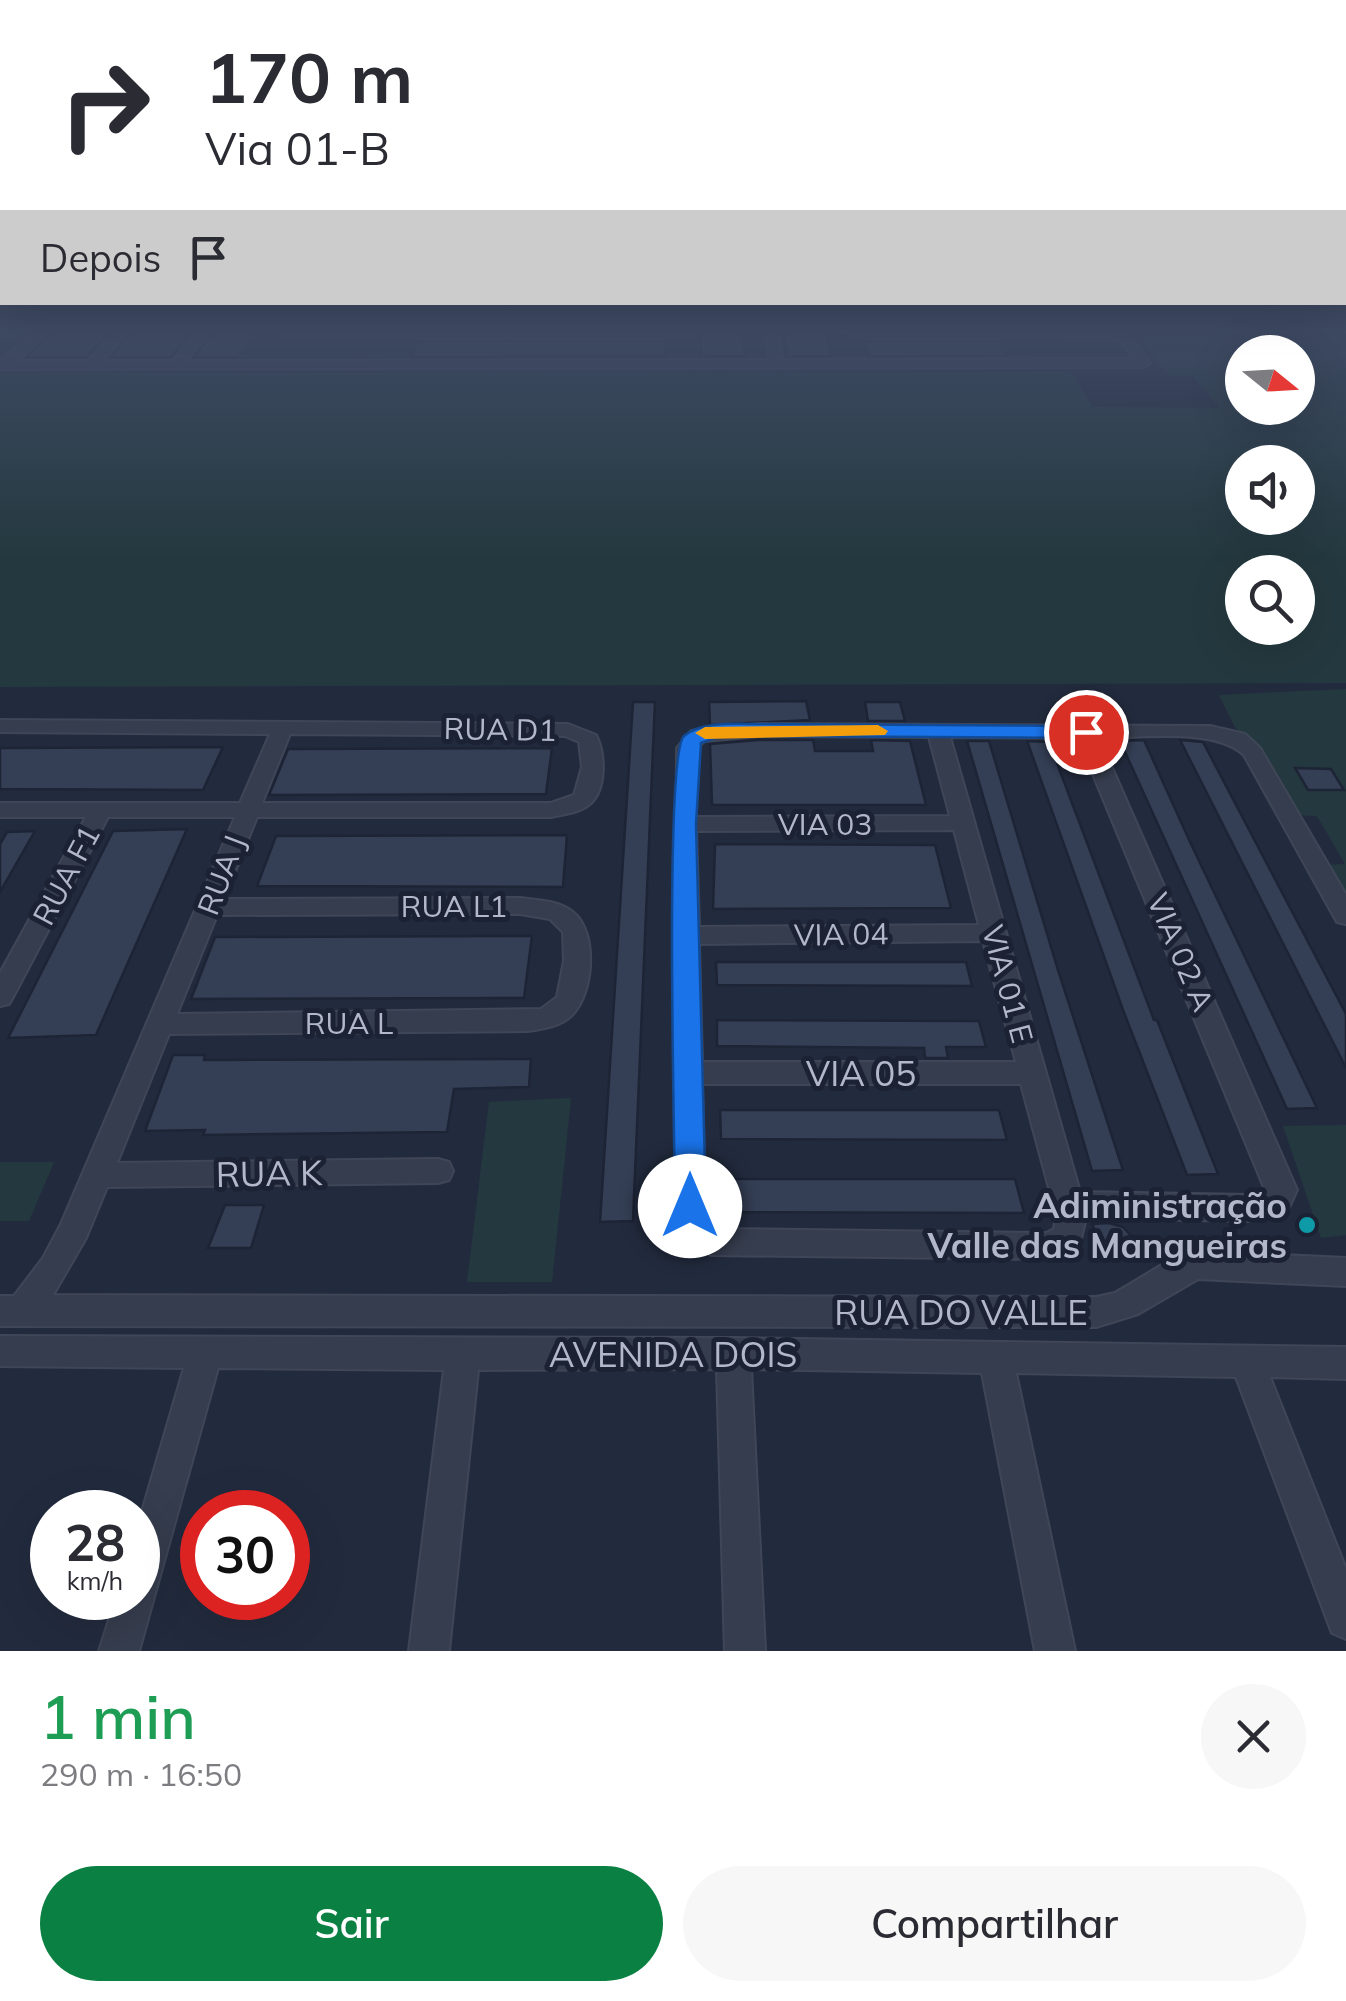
<!DOCTYPE html>
<html lang="pt">
<meta charset="utf-8">
<style>
body{margin:0;font-family:Mulish,sans-serif;background:#f7f7f7;color:#2b2b33;height:100vh;display:flex;flex-direction:column;font-size:38px;white-space:nowrap}
*{box-sizing:border-box;margin:0}
p{font-size:32px;color:#7c7c81}
.icon{flex:none;width:55px;height:55px;fill:none;stroke:currentColor;stroke-width:2;stroke-linecap:round;stroke-linejoin:round}
.map{position:relative;height:1651px;overflow:hidden}
.drawer{display:flex;flex-direction:column;background:#fff;flex:1}
.drawer>*{flex:none}
.guide{position:absolute;left:0px;top:0px;width:1348px;height:305px;box-shadow:0 10px 40px #0002;background:#fff;color:#2b2b33;overflow:hidden}
.needle{width:65px;rotate:108deg}
.buttons{position:absolute;left:1225px;top:335px;display:grid;gap:20px}
.buttons a{display:grid;place-items:center;width:90px;height:90px;border-radius:50%;background:#fff;box-shadow:0 10px 40px #0002;font-size:50px}
.speed{position:absolute;left:30px;top:1490px;display:flex;gap:20px;font-size:50px;font-weight:700;text-align:center}
.speed>*{display:grid;place-content:center;width:130px;height:130px;border-radius:50%;background:#fff;box-shadow:0 10px 40px #0002;line-height:1}
.speed small{font-size:25px;font-weight:400}
.speed .limit{border:15px solid #d22;background:#fff;color:#111}
.pin{position:absolute;display:grid;place-items:center;width:85px;height:85px;color:#fff;margin:-42px;border:5px solid #fff;border-radius:50%;box-shadow:0 2px 10px #0007}
.me{position:absolute;width:110px;margin:-55px;rotate:0deg;stroke-linejoin:round;filter:drop-shadow(0 0 8px #0008)}
.turn{display:flex;align-items:center;gap:35px;height:210px;padding:0 40px;font-size:45px}
.turn .icon{width:130px;height:130px;stroke-width:2.5}
.turn b{display:block;font-size:70px;line-height:85px}
.then{display:flex;align-items:center;height:95px;padding:0 40px;background:#0003;gap:20px;font-size:38px}
.round{display:grid;place-items:center;flex:none;width:105px;height:105px;border-radius:52px;background:#f7f7f7}
.overview{display:flex;align-items:center;justify-content:space-between;height:170px;padding:0 40px}
h1{font-size:60px;font-weight:600;line-height:75px;color:#1e9e55}
.action{display:flex;gap:20px;margin-top:auto;padding:20px 40px}
.action a{flex:1;height:115px;border-radius:60px;background:#0b8043;color:#fff;font-size:40px;font-weight:600;line-height:115px;text-align:center}
.action a+a{background:#f7f7f7;color:#2b2b33}
.map>svg:first-child{display:block}
.green{fill:#24393f;fill-rule:evenodd}
.building{fill:#343e54;stroke:#1d2435;stroke-width:2.5}
.lines{fill:none;stroke-linecap:round;stroke-linejoin:round}
.street-casing{stroke:#3f4657;stroke-width:4}
.street{fill:#363d4e;fill-rule:evenodd}
.route{fill:#1a73e8;stroke:#114b97;stroke-width:2.5}
.slow{fill:#f59e0b}
.culture-dot{fill:#0f9aa8;stroke:#1b2233;stroke-width:4}
.labels{text-anchor:middle;dominant-baseline:central;stroke-width:10;stroke-linejoin:round;paint-order:stroke}
.street-label{font-size:30px;fill:#b2b8c9;stroke:#1b2233}
.near-street-label{font-size:35px;fill:#b2b8c9;stroke:#1b2233}
.near-poi-label{font-size:35px;font-weight:bold;fill:#b2b8c9;stroke:#1b2233;text-anchor:end}
</style>
<div class="map">
<svg width="1346" height="1651" viewBox="0 0 1346 1651">
<rect width="100%" height="100%" fill="#222b3e"/>
<!-- green -->
<path class="green" d="M 1130,327 L 1346,327 L 1346,683 L 0,687 L 0,373 L 1070,372 L 1093,407 L 1220,408 L 1193,376 L 1169,376 ZM 1242,352 L 1298,352 L 1298,408 L 1242,408 ZM 1242,462 L 1298,462 L 1298,518 L 1242,518 ZM 1242,572 L 1298,572 L 1298,628 L 1242,628 Z
M 1346,689 L 1346,904 L 1323,865 L 1345,864 L 1317,816 L 1296,815 L 1253,739 L 1236,729 L 1219,695 Z
M 571,1098 L 552,1282 L 467,1282 L 489,1102 Z
M 1346,1125 L 1346,1235 L 1321,1238 L 1283,1126 Z
M 0,1162 L 54,1162 L 29,1221 L 0,1221 Z"/>
<!-- building -->
<path class="building" d="M 56,327 L 114,327 L 86,357 L 26,357 Z
M 136,327 L 196,327 L 171,357 L 110,357 Z
M 217,327 L 261,327 L 238,357 L 194,357 Z
M 700,327 L 743,327 L 745,356 L 701,356 Z
M 783,327 L 825,327 L 832,356 L 787,356 Z
M 418,341 L 665,341 L 665,356 L 412,357 Z
M 864,341 L 998,341 L 1006,356 L 869,356 Z
M 806,701 L 810,720 L 710,725 L 709,702 Z
M 633,702 L 655,702 L 633,1221 L 600,1222 Z
M 865,702 L 900,702 L 905,721 L 868,721 Z
M 758,740 L 813,740 L 815,751 L 873,751 L 871,740 L 910,741 L 926,805 L 712,805 L 710,744 Z
M 1144,740 L 1191,844 L 1317,1108 L 1287,1109 L 1120,741 Z
M 1180,740 L 1203,742 L 1346,1014 L 1346,1068 Z
M 967,741 L 989,741 L 1058,970 L 1123,1170 L 1092,1171 Z
M 1027,741 L 1049,742 L 1154,1020 L 1157,1020 L 1218,1174 L 1187,1175 L 1123,1010 Z
M 223,747 L 203,790 L 0,789 L 0,748 Z
M 552,748 L 546,794 L 269,795 L 288,749 Z
M 1295,768 L 1331,769 L 1344,790 L 1308,790 Z
M 187,829 L 96,1035 L 8,1038 L 113,831 Z
M 35,831 L 0,892 L 0,844 L 7,832 Z
M 567,835 L 563,887 L 257,886 L 276,836 Z
M 715,844 L 935,845 L 951,908 L 713,909 Z
M 532,936 L 524,998 L 191,999 L 215,937 Z
M 716,962 L 966,962 L 972,986 L 717,985 Z
M 717,1020 L 979,1021 L 986,1047 L 946,1047 L 948,1058 L 925,1058 L 924,1048 L 717,1046 Z
M 173,1055 L 205,1055 L 204,1060 L 531,1059 L 529,1087 L 454,1089 L 447,1132 L 203,1135 L 205,1130 L 145,1131 Z
M 720,1110 L 999,1110 L 1007,1140 L 721,1139 Z
M 720,1179 L 1015,1179 L 1024,1213 L 720,1212 Z
M 225,1205 L 264,1205 L 251,1248 L 208,1248 Z
M 1109,1223 L 1123,1227 L 1135,1240 L 1117,1249 L 1104,1248 L 1092,1224 Z"/>
<g class="lines">
<!-- street casing -->
<g class="street-casing">
<path id="street" d="M 39,327 L 52,327 L 17,361 L 88,361 L 119,327 L 132,327 L 102,361 L 173,361 L 201,327 L 213,327 L 186,361 L 769,360 L 766,327 L 778,327 L 782,360 L 1134,359 L 1121,342 L 1108,338 L 854,337 L 848,333 L 854,329 L 1109,330 L 1129,336 L 1150,363 L 1144,367 L 0,369 L 0,361 L 29,337 L 0,337 L 0,329 Z
M 283,330 L 689,329 L 695,333 L 689,337 L 279,337 L 279,331 Z
M 0,720 L 568,724 L 596,735 C 605,753 607,789 590,804 C 579,813 564,814 551,817 L 257,817 L 224,899 L 520,898 C 538,900 559,901 573,912 C 598,932 594,993 572,1015 C 561,1026 543,1029 528,1031 L 169,1034 L 117,1163 L 438,1159 L 449,1162 L 453,1171 L 449,1180 L 438,1183 L 107,1187 L 86,1238 L 53,1295 L 1096,1297 L 1115,1293 L 1160,1266 L 1198,1251 L 1346,1258 L 1346,1286 L 1198,1279 L 1138,1314 L 1096,1327 L 0,1326 L 0,1296 L 14,1296 L 43,1258 L 61,1224 L 235,817 L 108,817 L 13,997 L 9,1004 L 0,1006 L 0,973 L 86,817 L 0,817 L 0,803 L 240,803 L 270,734 L 0,732 ZM 290,734 L 565,736 L 579,742 L 582,767 L 574,795 L 551,803 L 262,803 ZM 520,914 L 550,919 L 563,932 L 564,961 L 557,997 L 541,1009 L 177,1014 L 217,915 Z
M 758,724 L 1210,726 L 1245,734 L 1260,748 L 1346,895 L 1346,924 L 1337,922 L 1244,755 C 1214,727 1140,738 1099,738 L 1297,1190 L 1287,1212 L 1248,1221 L 1086,1218 L 1079,1246 L 1049,1259 L 711,1255 L 686,1242 L 675,1206 L 677,748 L 691,731 ZM 758,736 L 929,737 L 950,816 L 696,817 L 697,749 L 704,741 ZM 950,737 L 1078,738 L 1266,1192 L 1248,1195 L 1080,1192 ZM 954,830 L 979,925 L 699,927 L 696,831 ZM 983,941 L 1016,1062 L 702,1062 L 699,944 ZM 702,1084 L 1021,1084 L 1056,1214 L 1054,1229 L 1046,1233 L 716,1229 L 710,1225 L 705,1206 Z
M 0,1336 L 733,1338 L 1346,1347 L 1346,1379 L 1270,1377 L 1346,1569 L 1346,1639 L 1332,1633 L 1236,1377 L 1016,1373 L 1075,1651 L 1035,1651 L 982,1373 L 751,1369 L 765,1651 L 725,1651 L 717,1369 L 478,1370 L 449,1651 L 409,1651 L 444,1370 L 218,1368 L 139,1651 L 99,1651 L 116,1598 L 138,1598 L 138,1525 L 184,1368 L 0,1366 Z"/>
</g>
<!-- street -->
<use href="#street" class="street"/>
</g>
<!-- sky -->
<linearGradient id="sky" x2="0" y2="1"><stop stop-color="#131822"/><stop offset="0.59" stop-color="#3e4a63"/><stop offset="1" stop-color="#3e4a63" stop-opacity="0"/></linearGradient>
<rect width="1346" height="558" fill="url(#sky)"/>
<!-- route -->
<path class="route" d="M 758,724 L 1086,726 L 1097,732 L 1086,738 L 758,736 L 718,737 L 701,743 L 696,824 L 706,1206 L 701,1215 L 690,1219 L 679,1215 L 675,1206 C 675,1150 664,755 684,736 C 700,721 737,724 758,724 Z"/>
<!-- slow -->
<path class="slow" d="M 878,725 L 888,731 L 885,735 L 705,739 L 695,733 L 705,727 Z"/>
<!-- markers -->
<circle class="culture-dot" cx="1307" cy="1225" r="10"/>
<g class="labels">
<!-- street labels -->
<g class="street-label">
<text transform="translate(500 729) rotate(1)">RUA D1</text>
<text x="825" y="824">VIA 03</text>
<text transform="translate(66 875) rotate(-62)">RUA F1</text>
<text transform="translate(221 875) rotate(-69)">RUA J</text>
<text x="454" y="906">RUA L1</text>
<text transform="translate(841 934) rotate(-1)">VIA 04</text>
<text transform="translate(1181 952) rotate(67)">VIA 02 A</text>
<text transform="translate(1008 984) rotate(75)">VIA 01 E</text>
<text x="349" y="1023">RUA L</text>
</g>
<!-- near-street labels -->
<g class="near-street-label">
<text x="861" y="1073">VIA 05</text>
<text transform="translate(269 1173) rotate(-1)">RUA K</text>
<text x="961" y="1312">RUA DO VALLE</text>
<text x="673" y="1354">AVENIDA DOIS</text>
</g>
<!-- near-poi labels -->
<g class="near-poi-label">
<text x="1287" y="1205">Adiministração<tspan x="1287" dy="40">Valle das Mangueiras</tspan></text>
</g>
</g>
</svg>
<div class="buttons">
<a><svg class="needle" viewBox="-14 -14 28 28"><path d="M0-13l5 13h-10z" fill="#e53935"/><path d="M0 13l5-13h-10z" fill="#7c7c81"/></svg></a>
<a><svg class="icon" aria-label="sound" viewBox="0 0 24 24"><path d="M4 9h4l5-4v14l-5-4H4zM17 9q2 3 0 6"/></svg></a>
<a><svg class="icon" aria-label="search" viewBox="0 0 24 24"><circle cx="10" cy="10" r="6"/><path d="M15 15l6 6"/></svg></a>
</div>
<div class="speed"><div>28<small>km/h</small></div><div class="limit">30</div></div>
<div class="pin" style="left:1086px;top:732px;background:#d93025"><svg class="icon" aria-label="arrive" viewBox="0 0 24 24"><path d="M6 21V4h12l-3 4 3 4H6"/></svg></div>
<svg class="me" style="left:690px;top:1206px" viewBox="-20 -20 40 40"><circle r="19" fill="#fff"/><path d="M0-13L10 11 0 6-10 11z" fill="#1a73e8"/></svg>
<div class="guide">
<div class="turn"><svg class="icon" aria-label="right" viewBox="0 0 24 24"><path d="M7 20v-9h11M14 6l5 5-5 5"/></svg><div><b>170 m</b>Via 01-B</div></div>
<div class="then">Depois<svg class="icon" aria-label="arrive" viewBox="0 0 24 24"><path d="M6 21V4h12l-3 4 3 4H6"/></svg></div>
</div>
</div>
<section class="drawer">
<div class="overview"><div><h1>1 min</h1><p>290 m · 16:50</p></div><a class="round"><svg class="icon" aria-label="close" viewBox="0 0 24 24"><path d="M6 6l12 12M18 6L6 18"/></svg></a></div>
<div class="action"><a>Sair</a><a>Compartilhar</a></div>
</section>
